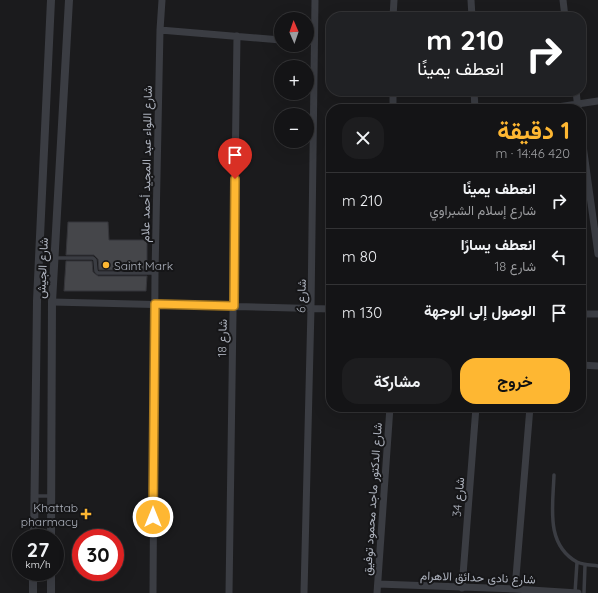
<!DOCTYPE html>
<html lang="ar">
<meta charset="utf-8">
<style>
body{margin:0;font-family:Quicksand,Vazirmatn,sans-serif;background:#1d1d1f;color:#f1f3f6;direction:rtl;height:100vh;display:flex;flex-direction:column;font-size:15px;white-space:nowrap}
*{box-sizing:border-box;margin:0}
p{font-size:13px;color:#9d9ea1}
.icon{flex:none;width:22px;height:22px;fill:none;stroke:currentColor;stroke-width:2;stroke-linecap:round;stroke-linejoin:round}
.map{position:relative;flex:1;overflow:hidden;direction:ltr}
.panel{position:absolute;left:326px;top:104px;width:260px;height:308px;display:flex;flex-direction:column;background:#141416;border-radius:16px;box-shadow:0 4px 16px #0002,0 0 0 1px #333335;direction:rtl}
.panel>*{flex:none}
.banner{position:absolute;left:326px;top:12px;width:260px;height:84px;border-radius:16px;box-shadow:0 4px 16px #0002,0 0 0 1px #333335;direction:rtl;background:#202124;color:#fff;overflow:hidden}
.needle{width:26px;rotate:358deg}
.tools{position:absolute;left:274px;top:12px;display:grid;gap:8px}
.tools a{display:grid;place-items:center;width:40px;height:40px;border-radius:50%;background:#141416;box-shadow:0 4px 16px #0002,0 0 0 1px #333335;font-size:20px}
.speed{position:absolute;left:12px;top:529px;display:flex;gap:8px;font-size:20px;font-weight:700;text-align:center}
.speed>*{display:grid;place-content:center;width:52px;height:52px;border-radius:50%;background:#141416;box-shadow:0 4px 16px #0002,0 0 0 1px #333335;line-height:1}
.speed small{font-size:10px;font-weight:400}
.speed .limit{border:6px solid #d22;background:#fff;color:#111}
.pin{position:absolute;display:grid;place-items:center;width:34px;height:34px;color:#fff;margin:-41px -17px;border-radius:50% 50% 50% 0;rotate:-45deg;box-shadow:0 0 4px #0007}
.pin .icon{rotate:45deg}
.me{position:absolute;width:44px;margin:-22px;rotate:0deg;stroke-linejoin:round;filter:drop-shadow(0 0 3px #0008)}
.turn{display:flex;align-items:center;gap:14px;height:84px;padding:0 16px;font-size:18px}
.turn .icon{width:52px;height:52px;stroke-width:2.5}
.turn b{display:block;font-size:28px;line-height:34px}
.round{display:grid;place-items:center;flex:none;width:42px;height:42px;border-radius:16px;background:#1d1d1f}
.summary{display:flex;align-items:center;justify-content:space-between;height:68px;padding:0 16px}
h1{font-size:24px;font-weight:700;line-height:30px;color:#feb732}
.action{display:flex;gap:8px;margin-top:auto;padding:8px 16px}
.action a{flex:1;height:46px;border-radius:16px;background:#feb732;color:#111;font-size:16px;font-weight:700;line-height:46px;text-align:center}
.action a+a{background:#1d1d1f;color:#f1f3f6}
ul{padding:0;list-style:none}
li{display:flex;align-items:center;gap:12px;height:56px;padding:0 16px;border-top:1px solid #333335}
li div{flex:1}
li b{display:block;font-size:15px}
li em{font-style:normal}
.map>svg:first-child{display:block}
.building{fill:#45464a;stroke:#35353a}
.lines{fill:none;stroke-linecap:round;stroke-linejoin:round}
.service{stroke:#3b3d43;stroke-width:3.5}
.minor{stroke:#3b3d43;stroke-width:7}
.tertiary{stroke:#3b3d43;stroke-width:8}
.route-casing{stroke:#a57720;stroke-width:10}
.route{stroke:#feb732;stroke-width:7}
.poi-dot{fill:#feb732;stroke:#161618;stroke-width:1.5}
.labels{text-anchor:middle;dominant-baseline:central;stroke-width:4;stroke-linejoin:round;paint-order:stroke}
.street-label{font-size:12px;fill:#adb2bd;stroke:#161618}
.poi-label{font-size:12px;fill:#adb2bd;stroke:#161618;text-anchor:start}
</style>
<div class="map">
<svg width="598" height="593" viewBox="0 0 598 593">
<rect width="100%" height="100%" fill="#1b1b1d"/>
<!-- building -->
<path class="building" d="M 68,222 L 108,222 L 109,240 L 147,240 L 147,270 L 99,270 L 98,259 L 94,255 L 66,255 Z
M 66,261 L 92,261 L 93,272 L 98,276 L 147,276 L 146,291 L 64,291 Z"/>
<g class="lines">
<!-- service -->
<path class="service" d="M 55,258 L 93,258 L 95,260 L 96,271 L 98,273 L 155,273
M 554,475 C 553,506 545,544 577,562 C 583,565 591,565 598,566
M 35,496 L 51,496
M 575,593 L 577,562
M 584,593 L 585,565"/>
<!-- minor -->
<path class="minor" d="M 471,0 L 472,17
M 563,0 L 565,17
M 393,17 L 394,0
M 160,30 L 281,40
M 474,91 L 475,109
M 576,91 L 578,109
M 393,109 L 393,91
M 544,109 L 598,101
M 581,131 L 598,254
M 52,302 L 331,309
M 581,314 L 598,314
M 581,365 L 598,366
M 378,584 L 515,589 L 578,593
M 462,588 L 476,407
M 515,589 L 530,407
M 153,593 L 155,273 L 160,30 L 162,0
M 229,593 L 237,36
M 304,593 L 311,308 L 315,0
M 377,593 L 390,407"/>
<!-- tertiary -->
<path class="tertiary" d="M 34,538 L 37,301 L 51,0
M 51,538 L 52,302 L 69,0
M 33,593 L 33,572
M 51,593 L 51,572"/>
</g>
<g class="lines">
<!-- route casing -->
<g class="route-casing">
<path id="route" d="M 153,517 L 155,304 L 234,306 L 235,179"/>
</g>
<!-- route -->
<use href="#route" class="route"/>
</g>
<!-- markers -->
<g class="poi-dot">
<circle cx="106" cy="265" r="4"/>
<path d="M84 508h4v4h4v4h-4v4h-4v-4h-4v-4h4z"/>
</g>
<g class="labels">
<!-- street labels -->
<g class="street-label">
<text transform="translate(146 164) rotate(-89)">شارع اللواء عبد المجيد أحمد علام</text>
<text transform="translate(42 268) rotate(-87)">شارع الجيش</text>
<text transform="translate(301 296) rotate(-89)">شارع 6</text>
<text transform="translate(222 338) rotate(-89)">شارع 18</text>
<text transform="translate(458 497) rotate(-85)">شارع 34</text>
<text transform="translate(372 499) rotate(-86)">شارع الدكتور ماجد محمود توفيق</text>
<text transform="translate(478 577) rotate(2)">شارع نادى حدائق الاهرام</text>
</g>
<!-- poi labels -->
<g class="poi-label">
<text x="114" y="265">Saint Mark</text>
<text x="78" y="507" text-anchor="end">Khattab<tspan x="78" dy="14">pharmacy</tspan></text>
</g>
</g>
</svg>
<div class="tools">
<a><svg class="needle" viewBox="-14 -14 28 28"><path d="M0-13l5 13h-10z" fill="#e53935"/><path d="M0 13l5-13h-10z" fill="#9d9ea1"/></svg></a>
<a>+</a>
<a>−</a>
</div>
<div class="speed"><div>27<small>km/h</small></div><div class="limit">30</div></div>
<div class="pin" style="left:235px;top:179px;background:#d93025"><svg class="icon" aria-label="arrive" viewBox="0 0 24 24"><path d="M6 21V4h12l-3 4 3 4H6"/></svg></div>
<svg class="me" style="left:153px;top:517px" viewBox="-20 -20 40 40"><circle r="17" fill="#feb732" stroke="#fff" stroke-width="3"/><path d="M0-11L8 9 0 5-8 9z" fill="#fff"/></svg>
<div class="banner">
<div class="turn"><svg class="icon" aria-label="right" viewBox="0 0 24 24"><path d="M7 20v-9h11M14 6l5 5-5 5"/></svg><div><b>210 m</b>انعطف يمينًا</div></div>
</div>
<section class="panel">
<div class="summary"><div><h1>1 دقيقة</h1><p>420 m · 14:46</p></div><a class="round"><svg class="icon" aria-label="close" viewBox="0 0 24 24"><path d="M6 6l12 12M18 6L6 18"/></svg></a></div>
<ul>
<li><svg class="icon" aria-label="right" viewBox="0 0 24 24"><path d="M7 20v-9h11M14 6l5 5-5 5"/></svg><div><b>انعطف يمينًا</b><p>شارع إسلام الشبراوي</p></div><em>210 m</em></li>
<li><svg class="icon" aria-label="left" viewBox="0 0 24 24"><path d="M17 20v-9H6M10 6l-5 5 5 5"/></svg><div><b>انعطف يسارًا</b><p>شارع 18</p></div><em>80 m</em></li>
<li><svg class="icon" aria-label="arrive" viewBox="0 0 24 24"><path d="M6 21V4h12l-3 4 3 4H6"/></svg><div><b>الوصول إلى الوجهة</b></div><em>130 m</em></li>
</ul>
<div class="action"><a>خروج</a><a>مشاركة</a></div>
</section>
</div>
